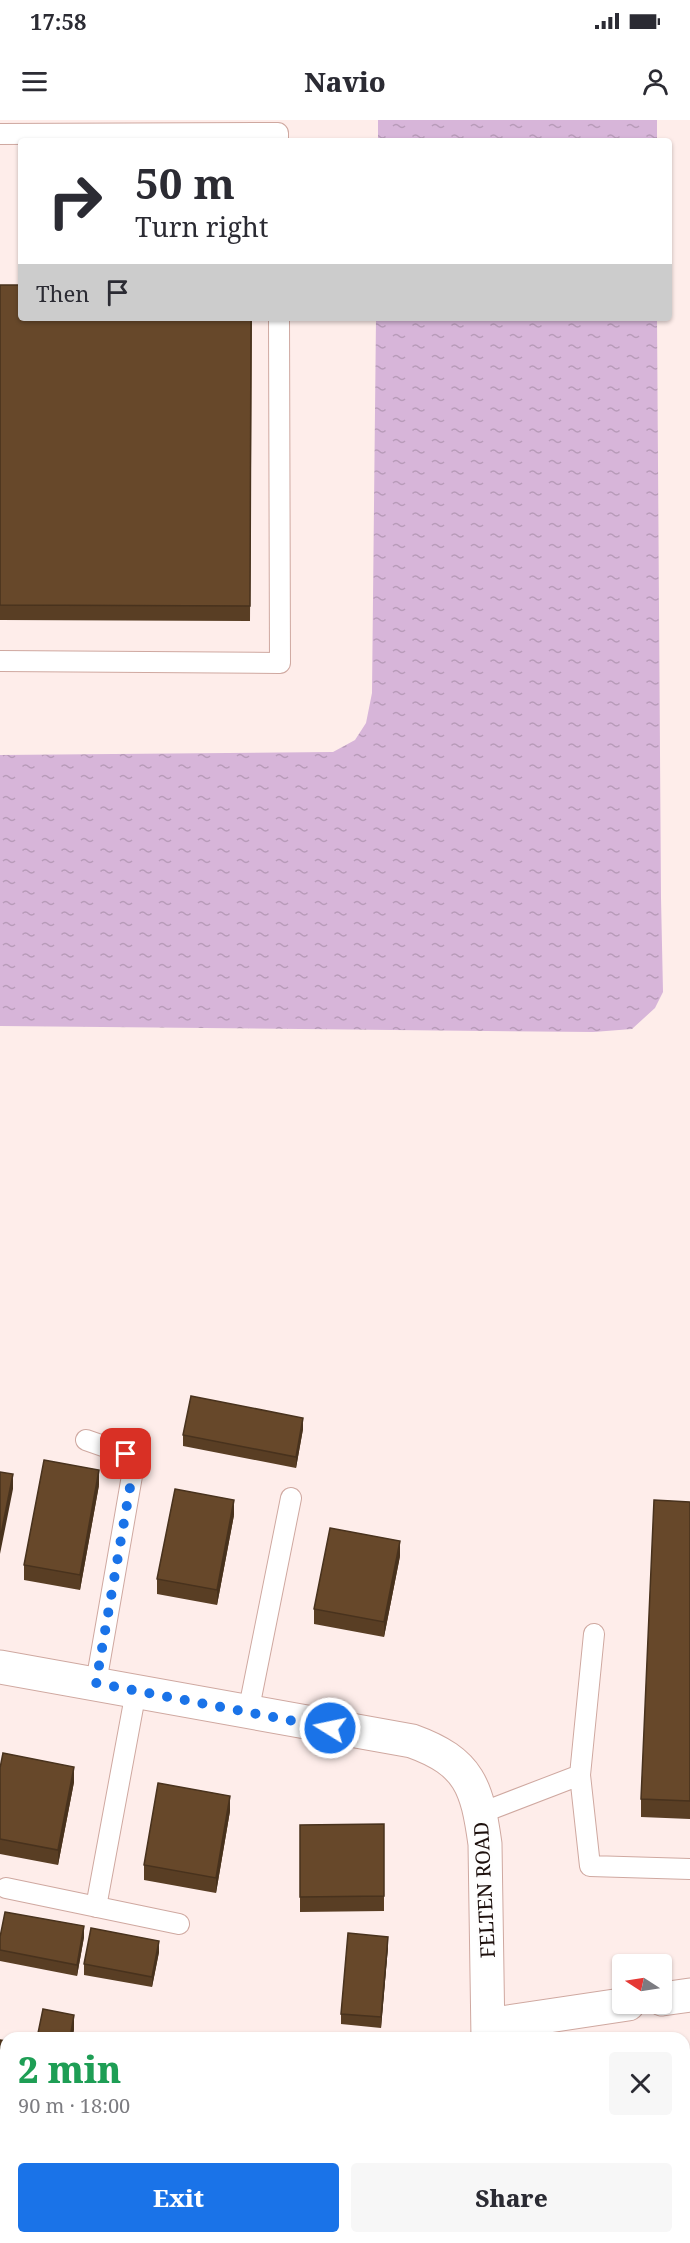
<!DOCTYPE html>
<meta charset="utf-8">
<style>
body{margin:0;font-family:"Noto Serif",serif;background:#f7f7f7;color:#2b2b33;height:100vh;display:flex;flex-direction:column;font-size:22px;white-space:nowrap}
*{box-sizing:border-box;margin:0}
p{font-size:20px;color:#7c7c81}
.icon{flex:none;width:33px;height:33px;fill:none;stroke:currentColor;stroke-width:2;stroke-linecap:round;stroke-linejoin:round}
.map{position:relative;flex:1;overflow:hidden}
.drawer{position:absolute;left:0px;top:1912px;width:690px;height:212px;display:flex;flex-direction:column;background:#fff;border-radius:18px 18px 0 0;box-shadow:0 2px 4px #0004}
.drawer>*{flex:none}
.guide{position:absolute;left:18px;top:18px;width:654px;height:183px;border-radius:6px;box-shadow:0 2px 4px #0004;background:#fff;color:#2b2b33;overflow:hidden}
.needle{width:39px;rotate:282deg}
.buttons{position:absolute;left:612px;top:1834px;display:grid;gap:12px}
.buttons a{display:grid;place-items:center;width:60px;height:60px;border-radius:6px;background:#fff;box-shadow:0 2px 4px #0004;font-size:30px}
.pin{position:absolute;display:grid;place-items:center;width:51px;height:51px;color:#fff;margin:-26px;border-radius:12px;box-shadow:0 3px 9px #0006}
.me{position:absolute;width:66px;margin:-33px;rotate:280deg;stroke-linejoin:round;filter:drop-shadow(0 0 4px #0008)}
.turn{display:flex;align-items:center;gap:21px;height:126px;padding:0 18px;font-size:27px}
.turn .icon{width:78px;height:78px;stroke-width:2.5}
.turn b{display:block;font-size:42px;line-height:51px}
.then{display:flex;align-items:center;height:57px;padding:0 18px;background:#0003;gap:12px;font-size:22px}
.round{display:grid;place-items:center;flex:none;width:63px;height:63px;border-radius:6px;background:#f7f7f7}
.headline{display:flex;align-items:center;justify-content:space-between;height:102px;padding:0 18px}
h1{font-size:36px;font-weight:800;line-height:45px;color:#1e9e55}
.button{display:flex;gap:12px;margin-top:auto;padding:12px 18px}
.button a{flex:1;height:69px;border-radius:6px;background:#1a73e8;color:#fff;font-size:24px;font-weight:800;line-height:69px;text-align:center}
.button a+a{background:#f7f7f7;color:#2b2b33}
.status{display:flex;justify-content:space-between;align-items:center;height:42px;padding:0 30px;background:#fff;direction:ltr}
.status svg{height:16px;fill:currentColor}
header{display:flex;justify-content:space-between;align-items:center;height:78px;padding:0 18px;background:#fff;font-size:27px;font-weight:800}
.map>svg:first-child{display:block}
.water{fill:url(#water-ripples)}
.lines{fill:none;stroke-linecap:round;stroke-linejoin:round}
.service-casing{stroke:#cfa8a0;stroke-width:22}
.minor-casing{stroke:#cfa8a0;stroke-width:35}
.service{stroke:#fff;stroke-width:20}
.minor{stroke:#fff;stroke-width:33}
.wall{fill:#593e24}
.shaded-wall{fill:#48321d}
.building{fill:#67482a;stroke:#48321d;stroke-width:1.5}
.route{stroke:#1a73e8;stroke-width:10;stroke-dasharray:0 18}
.labels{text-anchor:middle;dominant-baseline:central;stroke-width:6;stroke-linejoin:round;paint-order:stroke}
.street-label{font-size:20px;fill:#1d100d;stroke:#fefefe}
</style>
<div class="status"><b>17:58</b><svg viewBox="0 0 49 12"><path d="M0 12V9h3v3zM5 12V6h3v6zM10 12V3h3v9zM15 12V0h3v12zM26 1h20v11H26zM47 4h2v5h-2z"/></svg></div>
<header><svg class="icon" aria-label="menu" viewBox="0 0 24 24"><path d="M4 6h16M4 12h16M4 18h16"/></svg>Navio<svg class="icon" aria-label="person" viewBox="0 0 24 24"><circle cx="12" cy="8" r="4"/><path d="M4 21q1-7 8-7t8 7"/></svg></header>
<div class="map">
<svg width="690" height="2123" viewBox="0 0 690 2123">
<defs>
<pattern id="water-ripples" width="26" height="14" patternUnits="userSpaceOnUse" patternTransform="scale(1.5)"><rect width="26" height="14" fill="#d7b5d9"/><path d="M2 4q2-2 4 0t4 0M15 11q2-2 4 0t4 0" fill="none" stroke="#b89bb9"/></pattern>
</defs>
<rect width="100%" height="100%" fill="#feedea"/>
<!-- water -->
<path class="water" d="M 378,0 L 657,0 L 657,21 L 378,21 Z
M 376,198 L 657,198 L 661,778 L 663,872 L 655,888 L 632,909 L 593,912 L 0,906 L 0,635 L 333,632 L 355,620 L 366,603 L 372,573 Z"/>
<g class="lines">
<!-- service casing -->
<g class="service-casing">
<path id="service" d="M 0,14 L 278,13 L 278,21
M 0,541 L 280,543 L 279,198
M 86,1320 L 126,1334 L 133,1350 L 96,1563
M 248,1593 L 291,1378
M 580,1655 L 590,1746 L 690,1749
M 481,1693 L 580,1655 L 594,1514
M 6,1768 L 179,1804
M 96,1787 L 136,1571"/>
</g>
<!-- minor casing -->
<g class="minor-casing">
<path id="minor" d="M 0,1547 L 412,1621 C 470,1642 477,1667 485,1724 L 488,1918
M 662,1879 L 690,1875
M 488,1905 L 628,1884
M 0,2099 L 6,2100
M 102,2118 L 129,2123
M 487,2123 L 487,2118"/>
</g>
<!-- service -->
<use href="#service" class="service"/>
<!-- minor -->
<use href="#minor" class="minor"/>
</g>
<!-- wall -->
<path class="wall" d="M 0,165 L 252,198 L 250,501 L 0,500 Z
M 303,1309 L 296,1348 L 183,1326 L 183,1315 Z
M 99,1365 L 80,1470 L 24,1460 L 24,1445 Z
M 690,1382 L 690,1699 L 641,1697 L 641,1679 Z
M 234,1395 L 217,1485 L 157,1474 L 157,1459 Z
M 400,1436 L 384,1517 L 314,1504 L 314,1489 Z
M 0,1648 L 74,1662 L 58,1745 L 0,1734 Z
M 230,1691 L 216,1773 L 144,1760 L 144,1745 Z
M 384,1704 L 384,1791 L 300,1792 L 300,1705 Z
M 0,1817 L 84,1817 L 77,1856 L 0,1841 Z
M 388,1827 L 381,1908 L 341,1904 L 341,1894 Z
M 159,1832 L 152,1867 L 84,1855 L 84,1844 Z
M 0,1920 L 6,1921 L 6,1988 L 0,1987 Z
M 684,1978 L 690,1978 L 690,2031 L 684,2031 Z"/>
<!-- shaded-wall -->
<path class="shaded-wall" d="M 303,1298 L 303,1309 L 296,1348 L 296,1337 Z
M 99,1350 L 99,1365 L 80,1470 L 80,1455 Z
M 13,1354 L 13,1369 L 0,1434 L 0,1419 Z
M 234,1380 L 234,1395 L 217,1485 L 217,1470 Z
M 400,1421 L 400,1436 L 384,1517 L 384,1502 Z
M 74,1647 L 74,1662 L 58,1745 L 58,1730 Z
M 230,1676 L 230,1691 L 216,1773 L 216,1758 Z
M 84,1806 L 84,1817 L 77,1856 L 77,1845 Z
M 388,1817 L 388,1827 L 381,1908 L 381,1897 Z
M 159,1821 L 159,1832 L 152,1867 L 152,1857 Z
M 74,1895 L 74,1910 L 73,1918 L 70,1918 Z"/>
<!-- building -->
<path class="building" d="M 0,165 L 21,165 L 21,198 L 251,198 L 250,486 L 0,485 Z
M 191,1276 L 303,1298 L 296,1337 L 183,1315 Z
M 44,1340 L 99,1350 L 80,1455 L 24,1445 Z
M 0,1352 L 13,1354 L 0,1419 Z
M 175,1369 L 234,1380 L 217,1470 L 157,1459 Z
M 654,1380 L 690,1382 L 690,1681 L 641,1679 Z
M 330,1408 L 400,1421 L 384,1502 L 314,1489 Z
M 3,1633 L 74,1647 L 58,1730 L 0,1719 L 0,1648 Z
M 158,1663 L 230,1676 L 216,1758 L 144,1745 Z
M 384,1704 L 384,1776 L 300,1777 L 300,1705 Z
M 5,1792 L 84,1806 L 77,1845 L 0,1830 L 0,1817 Z
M 91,1808 L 159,1821 L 152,1857 L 84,1844 Z
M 348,1813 L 388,1817 L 381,1897 L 341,1894 Z
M 43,1889 L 74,1895 L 70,1918 L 37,1918 Z
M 0,1920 L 6,1921 L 6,1973 L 0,1972 Z
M 684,1978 L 690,1978 L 690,2020 L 684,2020 Z
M 610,2118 L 654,2118 L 654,2123 L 610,2123 Z"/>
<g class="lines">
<!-- route -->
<path class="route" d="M 126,1334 L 133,1350 L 96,1563 L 330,1608"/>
</g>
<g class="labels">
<!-- street labels -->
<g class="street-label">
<text transform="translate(484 1770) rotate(-93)">FELTEN ROAD</text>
</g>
</g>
</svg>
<div class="buttons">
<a><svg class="needle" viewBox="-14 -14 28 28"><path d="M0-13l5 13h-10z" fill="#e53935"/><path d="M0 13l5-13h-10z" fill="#7c7c81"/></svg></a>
</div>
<div class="pin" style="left:126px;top:1334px;background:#d93025"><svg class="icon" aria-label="arrive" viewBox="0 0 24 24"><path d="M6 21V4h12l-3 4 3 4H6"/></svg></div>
<svg class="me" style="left:330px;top:1608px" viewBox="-20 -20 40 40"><circle r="17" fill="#1a73e8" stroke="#fff" stroke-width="3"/><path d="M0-11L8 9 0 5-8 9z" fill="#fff"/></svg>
<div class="guide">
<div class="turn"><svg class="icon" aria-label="right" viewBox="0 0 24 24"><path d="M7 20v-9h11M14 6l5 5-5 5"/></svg><div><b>50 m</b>Turn right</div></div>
<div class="then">Then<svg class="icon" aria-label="arrive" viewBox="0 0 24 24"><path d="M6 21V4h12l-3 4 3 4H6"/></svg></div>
</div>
<section class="drawer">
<div class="headline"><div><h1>2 min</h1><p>90 m · 18:00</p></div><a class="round"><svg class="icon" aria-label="close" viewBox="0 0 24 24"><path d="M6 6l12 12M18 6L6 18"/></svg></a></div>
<div class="button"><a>Exit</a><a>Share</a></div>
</section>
</div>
